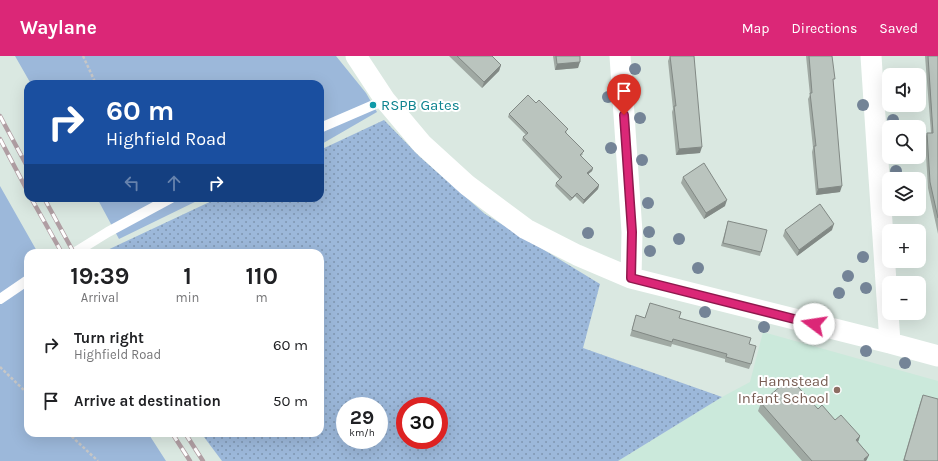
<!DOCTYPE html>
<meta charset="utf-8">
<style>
body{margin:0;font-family:Karla,sans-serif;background:#f2f2f2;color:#202124;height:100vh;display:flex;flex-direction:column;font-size:15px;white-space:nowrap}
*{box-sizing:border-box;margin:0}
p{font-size:13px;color:#757577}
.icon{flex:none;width:22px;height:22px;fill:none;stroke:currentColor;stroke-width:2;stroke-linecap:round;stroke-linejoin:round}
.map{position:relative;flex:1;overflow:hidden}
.side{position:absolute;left:24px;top:193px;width:300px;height:188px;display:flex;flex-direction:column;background:#fff;border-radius:12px;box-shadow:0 4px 16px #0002}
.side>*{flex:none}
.hud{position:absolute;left:24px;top:24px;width:300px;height:122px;border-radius:12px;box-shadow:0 4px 16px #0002;background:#1a4fa0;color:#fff;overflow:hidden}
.buttons{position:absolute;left:882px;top:12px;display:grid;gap:8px}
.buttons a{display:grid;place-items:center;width:44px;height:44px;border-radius:8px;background:#fff;box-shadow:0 4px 16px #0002;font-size:20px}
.speed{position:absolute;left:336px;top:341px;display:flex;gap:8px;font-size:20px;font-weight:700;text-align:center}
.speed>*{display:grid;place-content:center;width:52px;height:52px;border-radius:50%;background:#fff;box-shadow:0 4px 16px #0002;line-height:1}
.speed small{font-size:10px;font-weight:400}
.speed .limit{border:6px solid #d22;background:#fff;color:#111}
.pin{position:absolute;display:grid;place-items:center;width:34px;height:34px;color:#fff;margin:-41px -17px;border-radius:50% 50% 50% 0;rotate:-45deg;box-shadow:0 0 4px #0007}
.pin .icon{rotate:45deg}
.me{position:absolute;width:44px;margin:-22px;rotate:284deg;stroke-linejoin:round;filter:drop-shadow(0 0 3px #0008)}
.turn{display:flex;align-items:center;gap:14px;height:84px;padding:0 16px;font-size:18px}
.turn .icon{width:52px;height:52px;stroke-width:2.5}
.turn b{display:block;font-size:28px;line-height:34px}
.lanes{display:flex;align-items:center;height:38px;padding:0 16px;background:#0003;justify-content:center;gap:20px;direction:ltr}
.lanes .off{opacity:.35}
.eta{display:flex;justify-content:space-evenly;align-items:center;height:68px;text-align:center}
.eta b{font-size:24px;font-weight:700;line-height:28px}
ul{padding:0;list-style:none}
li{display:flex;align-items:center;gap:12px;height:56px;padding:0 16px}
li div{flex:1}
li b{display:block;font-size:15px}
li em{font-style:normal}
header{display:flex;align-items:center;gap:24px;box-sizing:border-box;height:56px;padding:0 20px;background:#db2777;color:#fff}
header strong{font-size:19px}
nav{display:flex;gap:22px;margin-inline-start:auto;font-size:14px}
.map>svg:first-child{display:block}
.education{fill:#cbe9db}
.grass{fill:url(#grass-dots);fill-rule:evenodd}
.park{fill:#9cb8da}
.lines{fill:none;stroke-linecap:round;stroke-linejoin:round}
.path{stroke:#c7c7c7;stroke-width:2.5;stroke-dasharray:3 2;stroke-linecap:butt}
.lane{stroke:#fff;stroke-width:10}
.street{stroke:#fff;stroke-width:21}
.rail-casing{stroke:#b09ea3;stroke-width:4.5}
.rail{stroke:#fff;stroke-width:3;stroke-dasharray:9;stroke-linecap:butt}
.tree{fill:#748497}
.wall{fill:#a0a9a3}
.shaded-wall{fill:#828985}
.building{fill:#bac4be;stroke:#828985}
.route-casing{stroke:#8e194d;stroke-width:10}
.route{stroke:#db2777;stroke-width:7}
.culture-dot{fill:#0f9aa8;stroke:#fff;stroke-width:1.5}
.education-dot{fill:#8d6e63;stroke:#fff;stroke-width:1.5}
.labels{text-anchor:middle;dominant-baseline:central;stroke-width:4;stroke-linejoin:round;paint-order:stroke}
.culture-label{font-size:15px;fill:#0d838f;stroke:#fff;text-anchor:start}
.education-label{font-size:15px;fill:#785e54;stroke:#fff;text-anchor:end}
</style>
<header>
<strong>Waylane</strong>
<nav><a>Map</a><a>Directions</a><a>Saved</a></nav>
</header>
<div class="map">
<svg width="938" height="405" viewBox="0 0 938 405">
<defs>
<pattern id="grass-dots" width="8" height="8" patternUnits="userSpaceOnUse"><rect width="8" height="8" fill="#9cb8da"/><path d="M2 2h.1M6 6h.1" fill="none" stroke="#7f96b1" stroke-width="1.8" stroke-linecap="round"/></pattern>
</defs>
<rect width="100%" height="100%" fill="#dae8e1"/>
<!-- education -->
<path class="education" d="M 763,276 L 938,325 L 938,405 L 618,405 L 722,341 L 750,326 Z"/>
<!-- grass -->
<path class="grass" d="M 384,64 L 420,101 L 485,158 L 600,228 L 583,292 L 722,341 L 618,405 L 222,405 L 201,377 L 320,377 L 320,197 L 101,197 L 218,142 L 320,142 L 320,94 ZM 345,350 L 379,350 L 379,384 L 345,384 ZM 405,350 L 439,350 L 439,384 L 405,384 Z"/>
<!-- park -->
<path class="park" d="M 15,0 L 336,0 L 366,37 L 377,56 L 320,89 L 320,28 L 31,28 Z
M 0,130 L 38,197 L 28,197 L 28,377 L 148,377 L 166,405 L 0,405 Z
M 97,142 L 203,142 L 119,183 Z"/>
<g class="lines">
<!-- path -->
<path class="path" d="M 83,0 L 96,28
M 0,311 L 28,338
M 68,377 L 98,405"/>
<!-- lane -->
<path class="lane" d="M 320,72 L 385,44
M 74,197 L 108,176 L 171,142
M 0,243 L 28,224"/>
<!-- street -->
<path class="street" d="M 356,0 L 385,44 L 422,88 L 467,129 L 526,173 L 577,199 L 631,222 L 890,287 L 938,300
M 620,0 L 632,176 L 631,222
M 871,0 L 890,287"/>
<!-- rail casing -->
<g class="rail-casing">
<path id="rail" d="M 0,60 L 28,112
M 0,83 L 28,136
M 31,142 L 62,197
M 44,142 L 74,197
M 172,377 L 190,405
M 185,377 L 203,405"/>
</g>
<!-- rail -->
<use href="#rail" class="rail"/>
</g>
<!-- trees -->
<g class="tree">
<circle cx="635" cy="13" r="6"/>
<circle cx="608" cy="41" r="6"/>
<circle cx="863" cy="49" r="6"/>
<circle cx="640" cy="62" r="6"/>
<circle cx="893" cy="64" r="6"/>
<circle cx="611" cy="92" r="6"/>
<circle cx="642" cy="104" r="6"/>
<circle cx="896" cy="115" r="6"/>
<circle cx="648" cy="147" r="6"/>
<circle cx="649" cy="176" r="6"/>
<circle cx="588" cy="177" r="6"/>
<circle cx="679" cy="183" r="6"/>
<circle cx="650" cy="195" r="6"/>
<circle cx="863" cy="201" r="6"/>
<circle cx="698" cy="212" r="6"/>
<circle cx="848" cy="220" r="6"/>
<circle cx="866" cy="232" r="6"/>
<circle cx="839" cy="237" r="6"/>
<circle cx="705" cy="256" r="6"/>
<circle cx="764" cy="271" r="6"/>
<circle cx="866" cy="295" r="6"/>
<circle cx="905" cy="307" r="6"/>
</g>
<!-- wall -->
<path class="wall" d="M 449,0 L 492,0 L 501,9 L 499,15 L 482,32 Z
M 553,0 L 580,0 L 578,12 L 555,14 Z
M 670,0 L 694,0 L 700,97 L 676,99 L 672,56 L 673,53 L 668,5 Z
M 806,0 L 832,0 L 833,27 L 840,136 L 816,139 L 812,96 L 813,92 L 808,43 L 810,39 Z
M 925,0 L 938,0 L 938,178 L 928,132 L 925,83 L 927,77 L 931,77 Z
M 536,47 L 567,76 L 566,77 L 583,98 L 581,100 L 593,112 L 592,115 L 588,118 L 599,129 L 598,133 L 583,148 L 575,140 L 570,145 L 555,130 L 556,127 L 560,124 L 522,84 L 523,81 L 526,79 L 508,61 L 509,58 Z
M 683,121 L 725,150 L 704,163 L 681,127 Z
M 728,165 L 761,196 L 760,200 L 721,190 Z
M 785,174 L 832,174 L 797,200 L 783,180 Z
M 650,247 L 679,262 L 749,288 L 751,308 L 749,313 L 725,306 L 725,303 L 672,288 L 671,291 L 630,280 L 636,259 L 645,262 Z
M 923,339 L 938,405 L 903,405 L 920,347 Z
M 761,347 L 818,353 L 860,380 L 858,386 L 869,399 L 866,405 L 802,405 L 758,355 Z"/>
<!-- shaded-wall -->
<path class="shaded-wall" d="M 580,6 L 578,12 L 555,14 L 557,8 Z
M 501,9 L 499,15 L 482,32 L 484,26 Z
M 702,91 L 700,97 L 676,99 L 679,93 Z
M 593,112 L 592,115 L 586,120 L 587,117 Z
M 599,129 L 598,133 L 583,148 L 584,144 Z
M 842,130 L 840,136 L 816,139 L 818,133 Z
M 577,137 L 575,140 L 570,145 L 572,142 Z
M 727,144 L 725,150 L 704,163 L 706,157 Z
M 834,168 L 832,174 L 797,200 L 799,194 Z
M 860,380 L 857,389 L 856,384 Z
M 869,399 L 866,405 L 863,405 L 864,403 Z"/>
<!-- building -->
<path class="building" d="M 457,0 L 492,0 L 501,9 L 484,26 Z
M 556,0 L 580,0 L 580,6 L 557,8 Z
M 670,0 L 694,0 L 702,91 L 679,93 L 674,50 L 676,50 Z
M 809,0 L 832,0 L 835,23 L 833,23 L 842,130 L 818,133 L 814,90 L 816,90 L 810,37 L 812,37 Z
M 928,0 L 938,0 L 938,162 L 930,126 L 927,77 L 933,77 Z
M 528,39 L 536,47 L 539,44 L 568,73 L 565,76 L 584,95 L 580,99 L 593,112 L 587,117 L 599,129 L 584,144 L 577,137 L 572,142 L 556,127 L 562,121 L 523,81 L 528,77 L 509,58 Z
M 704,107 L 727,144 L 706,157 L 683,121 Z
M 820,148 L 834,168 L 799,194 L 785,174 Z
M 728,165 L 767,174 L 761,196 L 723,187 Z
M 650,247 L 681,256 L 679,262 L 751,282 L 749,288 L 756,290 L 751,308 L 726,301 L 727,298 L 673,283 L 672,286 L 632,274 L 636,259 L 645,262 Z
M 790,322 L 818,353 L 822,349 L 835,364 L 841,359 L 860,380 L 856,384 L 869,399 L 864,403 L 865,405 L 812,405 L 761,347 Z
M 923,339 L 938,343 L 938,405 L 909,405 L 904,404 Z"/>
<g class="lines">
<!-- route casing -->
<g class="route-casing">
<path id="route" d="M 624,59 L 632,176 L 631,222 L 814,268"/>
</g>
<!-- route -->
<use href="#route" class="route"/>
</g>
<!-- markers -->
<circle class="culture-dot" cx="373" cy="49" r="4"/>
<circle class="education-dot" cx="837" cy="334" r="4"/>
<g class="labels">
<!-- culture labels -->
<g class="culture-label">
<text x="381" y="49">RSPB Gates</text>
</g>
<!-- education labels -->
<g class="education-label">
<text x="829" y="325">Hamstead<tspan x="829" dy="17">Infant School</tspan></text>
</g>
</g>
</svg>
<div class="buttons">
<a><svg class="icon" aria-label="sound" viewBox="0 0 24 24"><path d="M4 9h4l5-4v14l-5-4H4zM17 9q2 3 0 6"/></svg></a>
<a><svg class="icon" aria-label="search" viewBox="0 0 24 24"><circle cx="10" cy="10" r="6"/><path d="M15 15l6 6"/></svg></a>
<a><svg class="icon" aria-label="layers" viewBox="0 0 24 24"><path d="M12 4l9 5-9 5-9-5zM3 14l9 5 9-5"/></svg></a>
<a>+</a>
<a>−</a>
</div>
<div class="speed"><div>29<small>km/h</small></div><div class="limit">30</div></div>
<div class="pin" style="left:624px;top:59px;background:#d93025"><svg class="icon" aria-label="arrive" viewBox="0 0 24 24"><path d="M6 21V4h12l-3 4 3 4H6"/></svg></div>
<svg class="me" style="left:814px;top:268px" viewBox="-20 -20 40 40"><circle r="19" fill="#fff"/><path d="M0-13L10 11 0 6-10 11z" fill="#db2777"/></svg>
<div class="hud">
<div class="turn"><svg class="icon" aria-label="right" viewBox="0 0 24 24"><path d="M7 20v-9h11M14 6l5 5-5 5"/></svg><div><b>60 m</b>Highfield Road</div></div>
<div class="lanes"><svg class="icon off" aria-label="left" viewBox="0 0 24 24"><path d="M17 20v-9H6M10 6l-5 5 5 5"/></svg><svg class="icon off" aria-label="ahead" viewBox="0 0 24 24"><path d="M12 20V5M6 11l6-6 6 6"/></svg><svg class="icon" aria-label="right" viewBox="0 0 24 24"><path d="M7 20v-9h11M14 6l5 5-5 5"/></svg></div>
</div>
<section class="side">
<div class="eta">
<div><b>19:39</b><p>Arrival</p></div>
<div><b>1</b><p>min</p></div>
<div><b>110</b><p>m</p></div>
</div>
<ul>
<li><svg class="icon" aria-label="right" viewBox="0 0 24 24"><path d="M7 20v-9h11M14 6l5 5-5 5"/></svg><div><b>Turn right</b><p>Highfield Road</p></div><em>60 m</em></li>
<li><svg class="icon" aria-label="arrive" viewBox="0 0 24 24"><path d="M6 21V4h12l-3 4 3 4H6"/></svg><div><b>Arrive at destination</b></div><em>50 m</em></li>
</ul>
</section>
</div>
